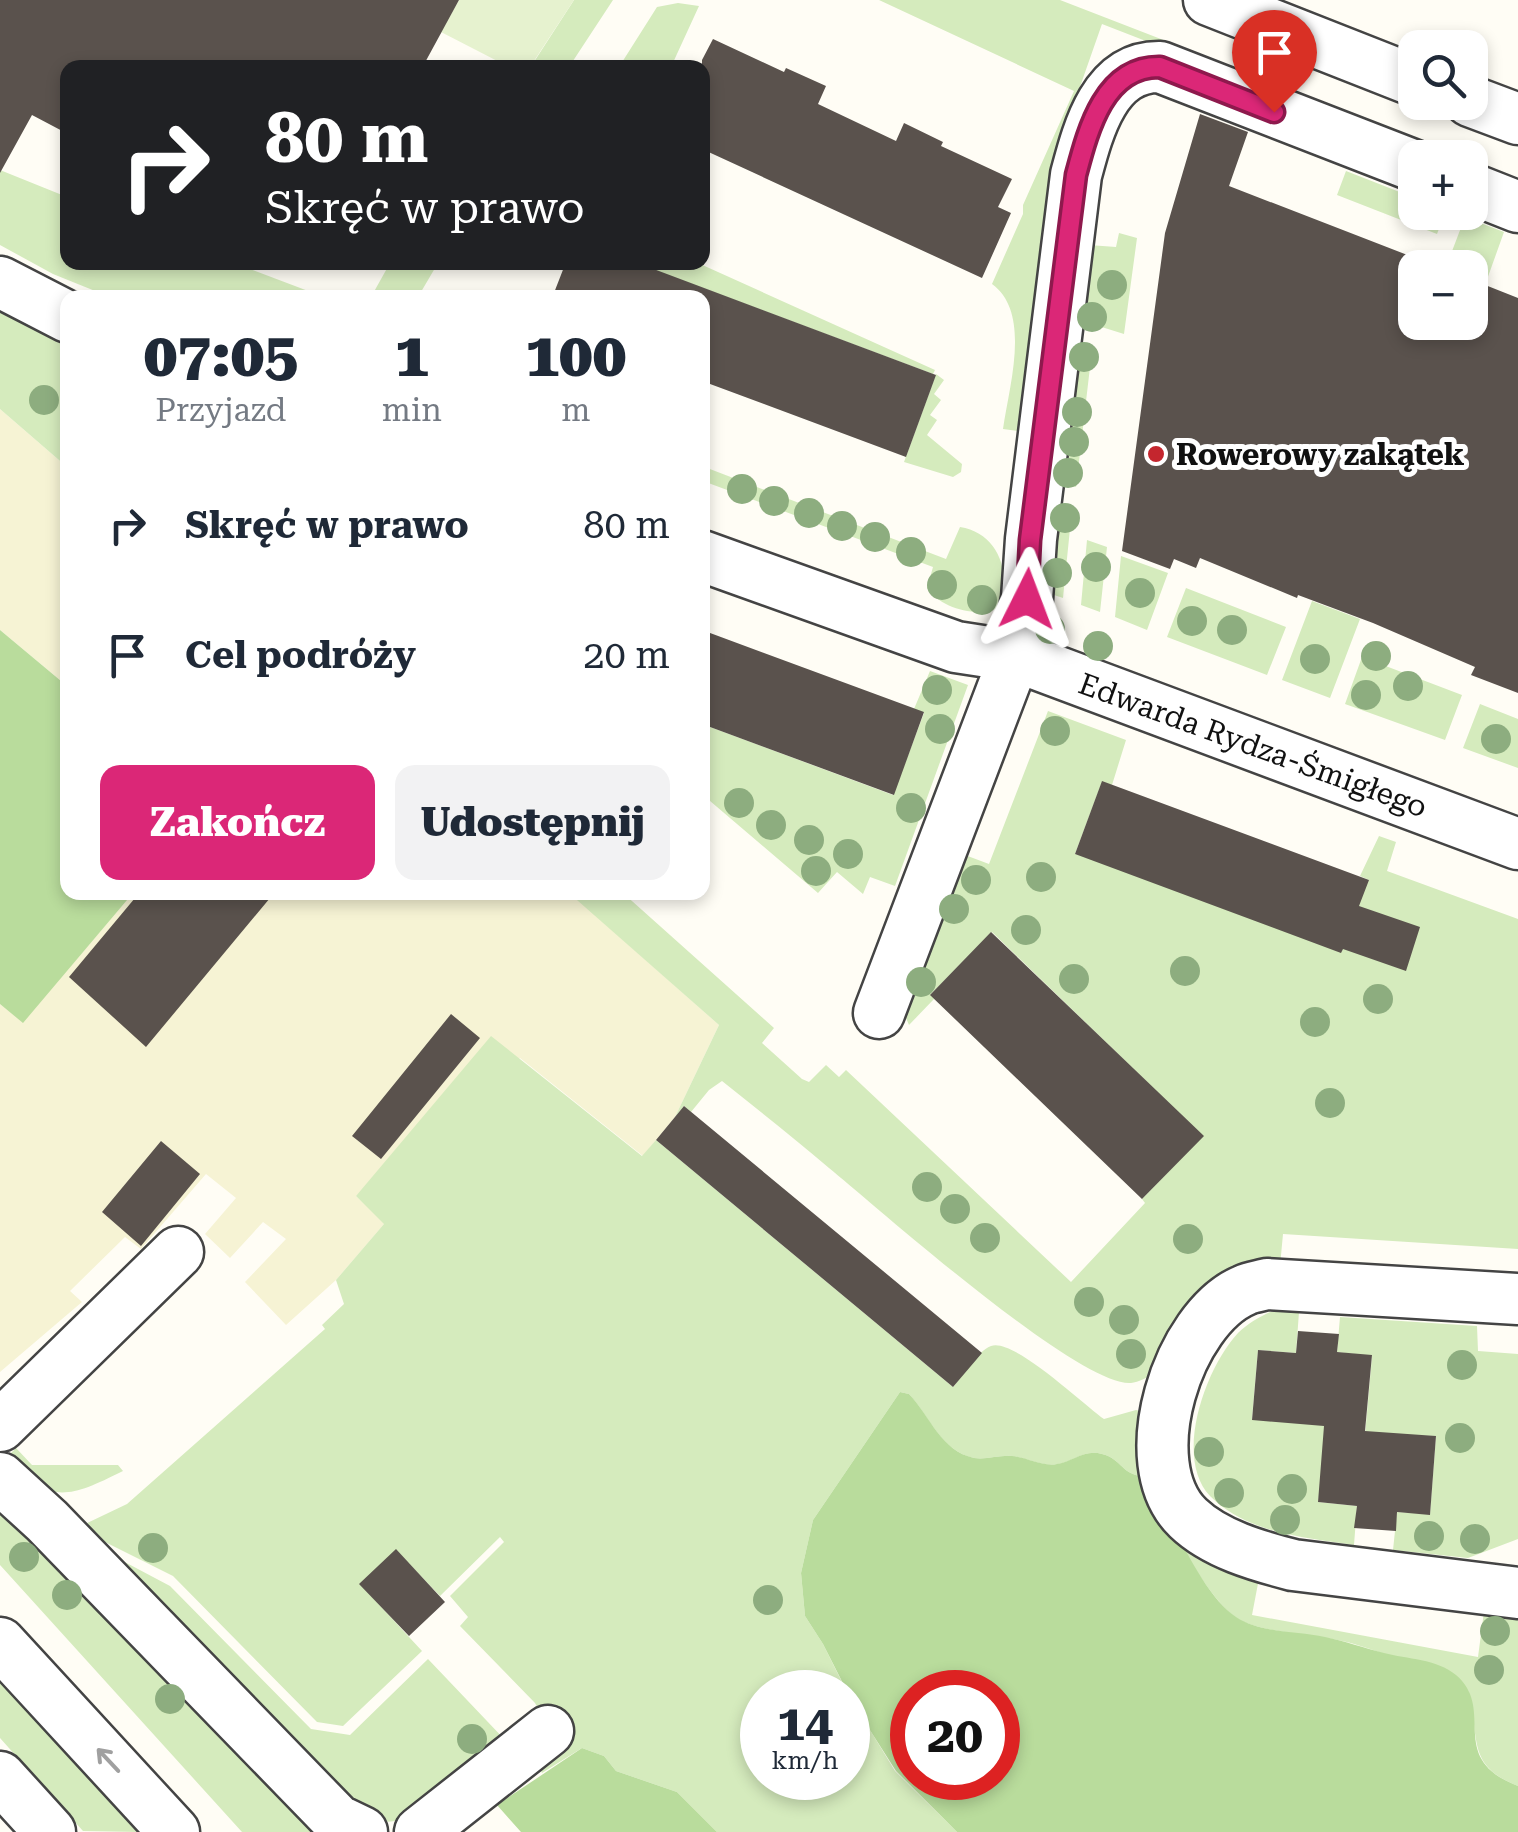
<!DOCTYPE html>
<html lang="pl">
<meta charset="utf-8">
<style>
body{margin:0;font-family:"Roboto Serif",serif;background:#f2f2f3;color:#1f2937;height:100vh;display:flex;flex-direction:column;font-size:38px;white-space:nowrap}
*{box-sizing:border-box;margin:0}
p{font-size:32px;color:#747a83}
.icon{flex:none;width:55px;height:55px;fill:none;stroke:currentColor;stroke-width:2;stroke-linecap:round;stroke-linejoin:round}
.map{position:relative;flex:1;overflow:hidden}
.panel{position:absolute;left:60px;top:290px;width:650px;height:610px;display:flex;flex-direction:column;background:#fff;border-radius:20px;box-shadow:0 5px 15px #0003}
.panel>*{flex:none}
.hud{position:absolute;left:60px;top:60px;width:650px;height:210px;border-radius:20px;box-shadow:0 5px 15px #0003;background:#202124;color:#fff;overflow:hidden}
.buttons{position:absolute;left:1398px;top:30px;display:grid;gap:20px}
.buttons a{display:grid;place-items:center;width:90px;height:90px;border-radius:20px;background:#fff;box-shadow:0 5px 15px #0003;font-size:50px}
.speed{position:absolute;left:740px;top:1670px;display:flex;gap:20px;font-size:50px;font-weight:700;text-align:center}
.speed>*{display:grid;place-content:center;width:130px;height:130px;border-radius:50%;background:#fff;box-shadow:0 5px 15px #0003;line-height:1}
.speed small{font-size:25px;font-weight:400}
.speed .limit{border:15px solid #d22;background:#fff;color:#111}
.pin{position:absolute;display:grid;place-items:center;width:85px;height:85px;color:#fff;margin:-102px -42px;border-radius:50% 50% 50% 0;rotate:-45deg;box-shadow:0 0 10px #0007}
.pin .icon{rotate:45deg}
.me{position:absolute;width:110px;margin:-55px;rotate:3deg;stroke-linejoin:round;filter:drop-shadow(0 0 8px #0008)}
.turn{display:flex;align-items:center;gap:35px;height:210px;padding:0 40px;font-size:45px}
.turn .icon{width:130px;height:130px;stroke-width:2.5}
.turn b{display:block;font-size:70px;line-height:85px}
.eta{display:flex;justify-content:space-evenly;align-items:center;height:170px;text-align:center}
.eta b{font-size:60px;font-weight:800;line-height:70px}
.primary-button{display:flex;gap:20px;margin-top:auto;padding:20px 40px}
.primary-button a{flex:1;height:115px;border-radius:20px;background:#db2777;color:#fff;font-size:40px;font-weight:800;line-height:115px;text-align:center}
.primary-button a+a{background:#f2f2f3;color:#1f2937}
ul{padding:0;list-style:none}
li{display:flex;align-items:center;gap:30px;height:130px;padding:0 40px}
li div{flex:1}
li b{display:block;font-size:38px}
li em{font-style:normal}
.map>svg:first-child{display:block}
.farmland{fill:#f6f3d4}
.green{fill:#d5ebbd}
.forest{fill:#b9dc9c;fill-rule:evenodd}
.pitch{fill:#e6f2cf}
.building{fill:#5a524d}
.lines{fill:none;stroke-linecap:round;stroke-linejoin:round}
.minor-casing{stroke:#444;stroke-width:55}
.minor{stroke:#fff;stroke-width:50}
.tree{fill:#8dad7f}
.oneway{stroke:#a0a0a0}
.route-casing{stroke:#8e194d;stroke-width:25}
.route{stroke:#db2777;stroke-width:18}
.poi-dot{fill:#c4262e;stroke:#fff;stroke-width:4}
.labels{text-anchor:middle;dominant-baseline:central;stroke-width:10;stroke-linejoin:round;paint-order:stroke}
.poi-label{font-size:30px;font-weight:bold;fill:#111;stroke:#fff;text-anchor:start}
.street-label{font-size:30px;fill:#111;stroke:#fff}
</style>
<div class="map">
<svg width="1518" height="1832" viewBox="0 0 1518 1832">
<rect width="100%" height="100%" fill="#fffdf5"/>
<!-- farmland -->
<path class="farmland" d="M 0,409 L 67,467 L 67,686 L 0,630 Z
M 569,892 L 719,1025 L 675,1117 L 643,1156 L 520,1058 L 356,1196 L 385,1223 L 336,1280 L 286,1325 L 245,1282 L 286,1239 L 263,1222 L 230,1258 L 205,1234 L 236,1198 L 206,1174 L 141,1249 L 125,1237 L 70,1291 L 82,1302 L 0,1372 L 0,1004 L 23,1022 L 133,893 Z"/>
<!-- green -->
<path class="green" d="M 574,0 L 613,0 L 569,67 L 530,68 Z
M 879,0 L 1060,0 L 1469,158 L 1444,157 L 1102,24 L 1062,138 L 1025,432 L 1003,429 C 1009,386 1032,313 992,284 L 1023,214 L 1023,205 L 1074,91 Z
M 678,3 L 699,6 L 671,67 L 619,67 L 657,7 Z
M 0,170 L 67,197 L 68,262 L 234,263 L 324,297 L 110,297 L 53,274 L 0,245 Z
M 1346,171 L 1415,198 L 1415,212 L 1445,213 L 1437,234 L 1337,195 Z
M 1465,217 L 1504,232 L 1485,285 L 1470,279 L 1470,268 L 1446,267 Z
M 1119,233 L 1137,238 L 1124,334 L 1076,319 L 1089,245 L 1116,247 Z
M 390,263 L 390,262 L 438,263 L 418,297 L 371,297 Z
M 635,263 L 698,263 L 935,370 L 933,374 Z
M 0,302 L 67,334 L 67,467 L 0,409 Z
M 1073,340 L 1092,350 L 1076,487 L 1056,479 Z
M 936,374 L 944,380 L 934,394 L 941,400 L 930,415 L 937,420 L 927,435 L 962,464 L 961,472 L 953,477 L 904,462 Z
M 702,466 L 946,559 L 960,527 C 999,533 1013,575 998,608 C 977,618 940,608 927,588 L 933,567 L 703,481 Z
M 1054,501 L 1072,509 L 1063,598 L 1042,591 Z
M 1087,540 L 1107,547 L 1100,612 L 1081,605 Z
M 1121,556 L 1168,573 L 1147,630 L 1115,617 Z
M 1186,588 L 1286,627 L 1267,675 L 1167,637 Z
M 1312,601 L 1360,619 L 1330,698 L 1282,680 Z
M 1362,657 L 1462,695 L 1445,740 L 1345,704 Z
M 930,671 L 968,685 L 895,886 L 870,877 L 863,894 L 837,872 L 818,893 L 703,795 L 702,724 L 893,795 L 924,713 L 914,709 Z
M 1480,704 L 1518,719 L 1518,768 L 1463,748 Z
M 1048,711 L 1126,740 L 1112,785 L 1102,782 L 1075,854 L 1369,880 L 1360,876 L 1379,836 L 1396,842 L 1387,871 L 1518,919 L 1518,1249 L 1283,1234 L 1280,1266 C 1252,1290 1163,1381 1131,1383 C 1079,1387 878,1208 829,1168 C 794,1138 758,1110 722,1081 L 709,1090 L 691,1112 L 684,1106 L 675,1117 L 719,1025 L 569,893 L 623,893 L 774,1028 L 762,1043 L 802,1079 L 809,1082 L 826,1065 L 839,1077 L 846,1070 L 1071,1282 L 1145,1203 L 1142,1199 L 1203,1136 L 992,932 L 931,994 L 934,999 L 909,1025 L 903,1011 L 957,852 L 989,864 Z
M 491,1036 L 642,1156 L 656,1140 L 953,1387 C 964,1375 976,1352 991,1346 C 1013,1337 1085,1406 1104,1419 L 1136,1410 L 1149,1413 L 1149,1476 C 1122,1478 1123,1459 1102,1454 C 1084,1449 1074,1462 1058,1464 C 1043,1467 1027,1458 1012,1456 C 999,1455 986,1460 974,1458 C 941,1451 930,1417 909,1394 L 900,1392 L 813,1520 L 801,1573 L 805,1616 L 823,1644 L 847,1692 L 762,1692 L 762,1778 L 848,1778 L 848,1694 L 895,1771 L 957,1832 L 717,1832 L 677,1792 L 616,1771 L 604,1756 L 582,1748 L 542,1773 L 538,1765 L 564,1725 L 540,1712 L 535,1703 L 460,1626 L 468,1617 L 450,1596 L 504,1542 L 500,1537 L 440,1596 L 396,1550 L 360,1584 L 422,1651 L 343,1726 L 317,1722 L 173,1576 L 95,1537 L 87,1542 L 170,1586 L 311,1729 L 350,1735 L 428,1659 L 506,1741 L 403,1819 C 380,1827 358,1816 338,1804 L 80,1540 L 79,1530 L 83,1525 L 127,1504 L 325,1329 L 322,1325 L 344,1304 L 336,1280 L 384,1224 L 356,1196 Z
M 1270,1312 L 1299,1312 L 1296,1353 L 1258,1350 L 1252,1419 L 1331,1426 L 1318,1502 L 1357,1506 L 1354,1545 C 1305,1538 1247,1533 1210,1496 C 1173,1457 1206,1367 1238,1333 C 1247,1324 1259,1317 1270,1312 Z
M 1340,1317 L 1477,1326 L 1478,1351 L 1518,1354 L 1518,1539 L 1468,1558 L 1393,1550 L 1397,1512 L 1430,1514 L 1436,1436 L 1365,1435 L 1372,1356 L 1337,1352 Z
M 16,1448 L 32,1465 L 118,1465 L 123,1471 C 65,1500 53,1502 2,1462 Z
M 0,1503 L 330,1832 L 242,1832 L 0,1565 Z
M 1178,1535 L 1260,1573 L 1252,1615 L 1478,1657 L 1485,1604 L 1518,1607 L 1518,1786 C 1464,1765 1481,1735 1468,1690 C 1431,1673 1393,1655 1354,1644 C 1323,1634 1258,1634 1235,1617 C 1216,1603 1185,1557 1178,1535 Z
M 0,1679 L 140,1832 L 83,1831 L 0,1738 Z"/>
<!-- forest -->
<path class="forest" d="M 0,630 L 67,686 L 68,892 L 133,893 L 23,1023 L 0,1004 Z
M 900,1392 L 909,1394 C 930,1416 941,1451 974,1458 C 986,1460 999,1455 1012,1456 C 1026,1457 1043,1467 1057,1464 C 1073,1462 1084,1449 1102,1454 C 1123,1459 1122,1478 1149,1476 C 1168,1514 1201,1594 1236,1617 C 1260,1633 1297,1631 1325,1637 C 1345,1641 1364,1648 1384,1653 C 1407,1659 1437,1659 1456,1675 C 1497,1710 1445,1758 1518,1786 L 1518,1832 L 957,1832 L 896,1771 L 854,1705 L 823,1644 L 805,1616 L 801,1573 L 813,1520 ZM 912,1692 L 998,1692 L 998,1778 L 912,1778 Z
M 582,1748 L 604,1756 L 616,1771 L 677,1792 L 717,1832 L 521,1832 L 497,1805 Z"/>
<!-- pitch -->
<path class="pitch" d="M 459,0 L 574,0 L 530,67 L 509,67 L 441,32 Z"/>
<!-- building -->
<path class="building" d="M 0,0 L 459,0 L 422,68 L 68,68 L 68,134 L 32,115 L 0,173 Z
M 713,39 L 784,72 L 786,68 L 826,86 L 818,104 L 896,141 L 904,123 L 943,142 L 941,146 L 1012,179 L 998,207 L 1011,213 L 982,278 L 702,149 L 702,60 Z
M 1200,114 L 1248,132 L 1229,186 L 1441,268 L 1415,268 L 1415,322 L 1470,322 L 1470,279 L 1518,298 L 1518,693 L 1471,675 L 1475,667 L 1373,623 L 1298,595 L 1297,598 L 1200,558 L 1196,568 L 1174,559 L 1170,569 L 1122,551 L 1165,233 Z
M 566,262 L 635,262 L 936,375 L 906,457 L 702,381 L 702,298 L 552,298 Z
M 702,630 L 924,712 L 894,795 L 702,724 Z
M 1102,781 L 1369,880 L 1359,906 L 1420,927 L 1406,971 L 1343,949 L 1341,953 L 1075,854 Z
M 140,892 L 275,892 L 146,1047 L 69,977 Z
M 991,932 L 1204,1136 L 1142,1199 L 930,995 Z
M 451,1014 L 480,1038 L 381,1159 L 352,1136 Z
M 684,1106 L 982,1353 L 953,1387 L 656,1140 Z
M 161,1141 L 200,1174 L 141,1246 L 102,1212 Z
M 1298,1331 L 1339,1334 L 1337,1352 L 1372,1355 L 1365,1431 L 1436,1436 L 1430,1515 L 1397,1512 L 1396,1531 L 1354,1528 L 1357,1506 L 1318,1502 L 1324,1426 L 1252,1420 L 1258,1350 L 1296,1353 Z
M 396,1549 L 445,1602 L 409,1636 L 359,1584 Z"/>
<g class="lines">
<!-- minor casing -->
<g class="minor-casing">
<path id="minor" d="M 1209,0 L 1415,81
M 1470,101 L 1518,119
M 1470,188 L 1518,207
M 0,282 L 68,317
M 702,556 L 956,647 L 1015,656 L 1518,844
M 879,1013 L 1015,656 L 1027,599 L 1031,539 L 1076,175 C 1088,130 1104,66 1160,67 L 1415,166
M 1518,1299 L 1267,1284 C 1260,1286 1251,1287 1245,1290 C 1178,1318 1131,1463 1188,1518 C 1215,1544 1258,1556 1293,1565 L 1518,1593
M 0,1426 L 178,1252
M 0,1478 L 47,1521 L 337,1820 L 362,1832
M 0,1643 L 174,1832
M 0,1777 L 50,1832
M 420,1832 L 548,1731"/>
</g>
<!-- minor -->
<use href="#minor" class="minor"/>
</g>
<!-- trees -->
<g class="tree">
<circle cx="1112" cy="285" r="15"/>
<circle cx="1092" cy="317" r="15"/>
<circle cx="1084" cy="357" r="15"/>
<circle cx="44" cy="400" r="15"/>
<circle cx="1077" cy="412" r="15"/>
<circle cx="1074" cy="442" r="15"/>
<circle cx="1068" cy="473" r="15"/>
<circle cx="742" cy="489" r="15"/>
<circle cx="774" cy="501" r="15"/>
<circle cx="809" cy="513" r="15"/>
<circle cx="1065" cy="518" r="15"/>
<circle cx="842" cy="526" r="15"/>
<circle cx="875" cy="537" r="15"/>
<circle cx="911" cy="552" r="15"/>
<circle cx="1096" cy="567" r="15"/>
<circle cx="1057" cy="573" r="15"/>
<circle cx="942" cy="585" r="15"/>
<circle cx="1140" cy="593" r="15"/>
<circle cx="982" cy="600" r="15"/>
<circle cx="1192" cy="621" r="15"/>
<circle cx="1050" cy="629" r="15"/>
<circle cx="1232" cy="630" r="15"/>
<circle cx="1098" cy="646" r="15"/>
<circle cx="1376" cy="656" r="15"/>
<circle cx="1315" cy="659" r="15"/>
<circle cx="1408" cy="686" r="15"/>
<circle cx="937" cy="690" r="15"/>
<circle cx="1366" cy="695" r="15"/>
<circle cx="940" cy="729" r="15"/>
<circle cx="1055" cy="731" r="15"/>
<circle cx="1496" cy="739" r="15"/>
<circle cx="739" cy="803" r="15"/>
<circle cx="911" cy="808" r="15"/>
<circle cx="771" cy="825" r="15"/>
<circle cx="809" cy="840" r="15"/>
<circle cx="848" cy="854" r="15"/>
<circle cx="816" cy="871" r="15"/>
<circle cx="1041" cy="877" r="15"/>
<circle cx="976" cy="880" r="15"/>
<circle cx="954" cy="909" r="15"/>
<circle cx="1026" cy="930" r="15"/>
<circle cx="1185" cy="971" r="15"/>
<circle cx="1074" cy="979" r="15"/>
<circle cx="921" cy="982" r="15"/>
<circle cx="1378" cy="999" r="15"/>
<circle cx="1315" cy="1022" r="15"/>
<circle cx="1330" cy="1103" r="15"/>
<circle cx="927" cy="1187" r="15"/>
<circle cx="955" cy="1209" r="15"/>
<circle cx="985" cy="1238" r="15"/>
<circle cx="1188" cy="1239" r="15"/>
<circle cx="1089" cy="1302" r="15"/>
<circle cx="1124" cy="1320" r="15"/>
<circle cx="1131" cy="1354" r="15"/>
<circle cx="1462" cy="1365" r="15"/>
<circle cx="1460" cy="1438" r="15"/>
<circle cx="1209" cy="1452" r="15"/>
<circle cx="1292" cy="1489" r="15"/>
<circle cx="1229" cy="1493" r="15"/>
<circle cx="1285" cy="1520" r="15"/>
<circle cx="1429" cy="1536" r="15"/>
<circle cx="1475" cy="1539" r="15"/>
<circle cx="153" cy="1548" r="15"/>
<circle cx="24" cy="1557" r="15"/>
<circle cx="67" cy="1595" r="15"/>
<circle cx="768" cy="1600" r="15"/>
<circle cx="1495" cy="1631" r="15"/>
<circle cx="1489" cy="1670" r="15"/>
<circle cx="170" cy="1699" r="15"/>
<circle cx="472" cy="1739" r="15"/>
</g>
<!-- one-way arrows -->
<defs><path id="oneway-shaft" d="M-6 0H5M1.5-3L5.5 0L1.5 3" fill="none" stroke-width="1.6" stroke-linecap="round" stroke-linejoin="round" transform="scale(2.5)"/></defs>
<use class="oneway" href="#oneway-shaft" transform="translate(108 1760) rotate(-133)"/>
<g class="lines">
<!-- route casing -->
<g class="route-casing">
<path id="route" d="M 1027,599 L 1030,540 L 1076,175 C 1088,130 1104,66 1160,67 L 1274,112"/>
</g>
<!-- route -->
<use href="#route" class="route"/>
</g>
<!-- markers -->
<circle class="poi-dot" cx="1156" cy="454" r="10"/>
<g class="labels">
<!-- poi labels -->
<g class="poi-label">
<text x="1176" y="454">Rowerowy zakątek</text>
</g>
<!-- street labels -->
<g class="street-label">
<text transform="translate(1253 745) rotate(20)">Edwarda Rydza-Śmigłego</text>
</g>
</g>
</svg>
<div class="buttons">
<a><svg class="icon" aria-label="search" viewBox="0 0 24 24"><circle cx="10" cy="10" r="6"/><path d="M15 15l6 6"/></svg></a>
<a>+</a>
<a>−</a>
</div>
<div class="speed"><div>14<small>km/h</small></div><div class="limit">20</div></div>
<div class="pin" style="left:1274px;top:112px;background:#d93025"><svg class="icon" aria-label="arrive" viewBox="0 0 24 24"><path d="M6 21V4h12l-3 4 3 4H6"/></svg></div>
<svg class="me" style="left:1027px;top:599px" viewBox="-20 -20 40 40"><path d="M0-17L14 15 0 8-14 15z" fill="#db2777" stroke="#fff" stroke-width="4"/></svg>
<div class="hud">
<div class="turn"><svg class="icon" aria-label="right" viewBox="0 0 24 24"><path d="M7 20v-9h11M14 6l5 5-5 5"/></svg><div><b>80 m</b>Skręć w prawo</div></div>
</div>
<section class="panel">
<div class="eta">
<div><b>07:05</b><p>Przyjazd</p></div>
<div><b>1</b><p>min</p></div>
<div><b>100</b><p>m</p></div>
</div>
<ul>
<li><svg class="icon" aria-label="right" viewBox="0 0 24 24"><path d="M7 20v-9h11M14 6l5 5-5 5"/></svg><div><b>Skręć w prawo</b></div><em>80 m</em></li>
<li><svg class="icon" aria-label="arrive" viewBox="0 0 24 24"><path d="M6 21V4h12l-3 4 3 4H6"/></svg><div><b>Cel podróży</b></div><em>20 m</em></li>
</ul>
<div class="primary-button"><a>Zakończ</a><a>Udostępnij</a></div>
</section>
</div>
